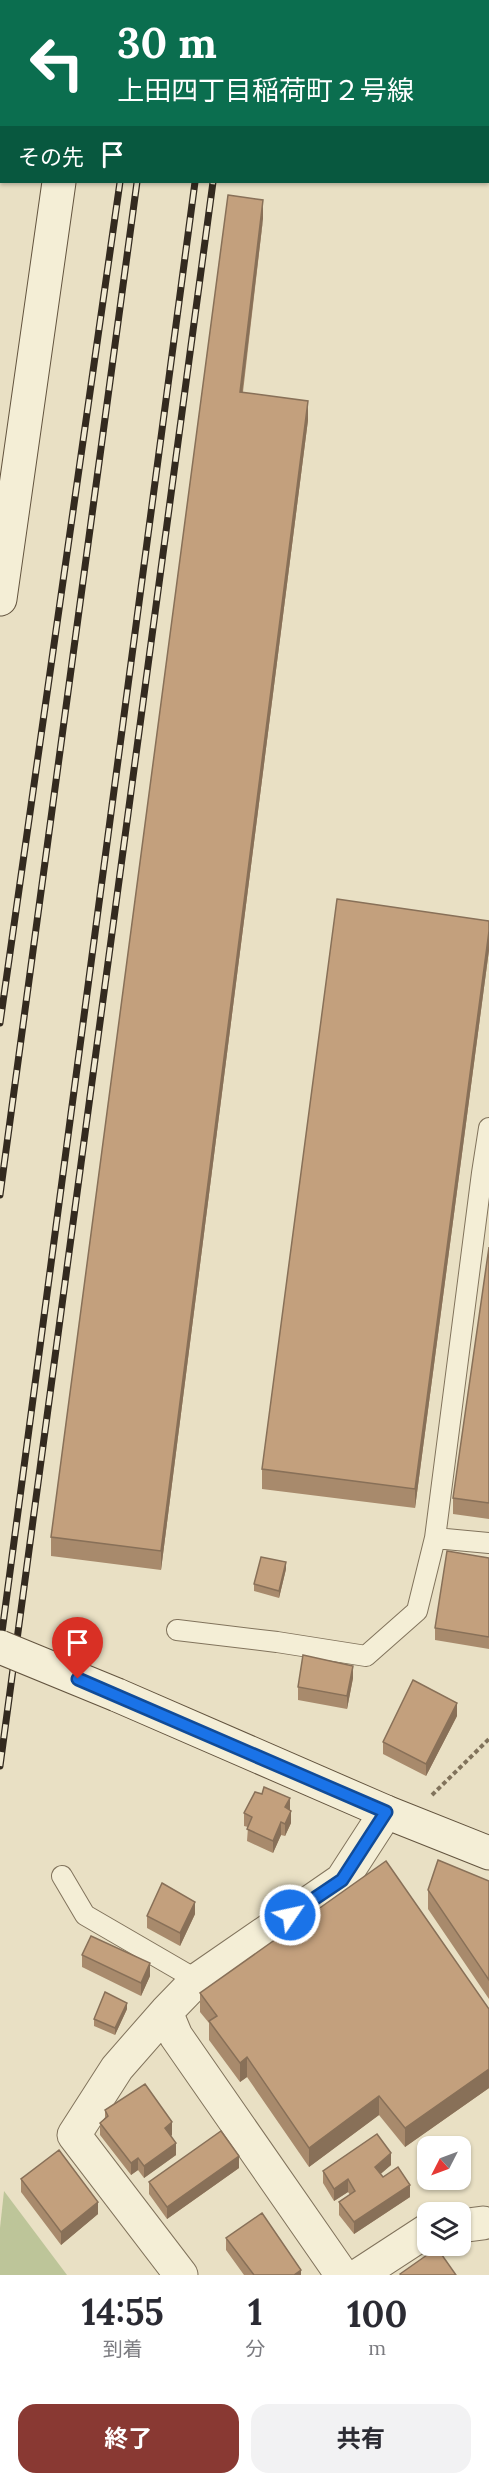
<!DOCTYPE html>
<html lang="ja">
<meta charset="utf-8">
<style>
body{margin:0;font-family:Lora,"Noto Sans JP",serif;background:#f2f2f3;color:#2b2b33;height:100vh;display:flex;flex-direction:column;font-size:22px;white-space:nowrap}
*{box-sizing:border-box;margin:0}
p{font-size:20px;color:#7c7c81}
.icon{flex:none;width:33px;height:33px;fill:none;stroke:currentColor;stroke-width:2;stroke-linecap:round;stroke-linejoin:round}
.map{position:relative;height:2275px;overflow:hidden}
.details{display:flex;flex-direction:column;background:#fff;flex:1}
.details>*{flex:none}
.top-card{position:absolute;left:0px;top:0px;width:489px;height:183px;box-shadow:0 2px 4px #0004;background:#0b6e4f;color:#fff;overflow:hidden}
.needle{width:39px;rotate:228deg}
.fabs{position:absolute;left:417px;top:2136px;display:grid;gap:12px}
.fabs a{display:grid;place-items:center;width:54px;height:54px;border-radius:12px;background:#fff;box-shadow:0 2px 4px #0004;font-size:30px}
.pin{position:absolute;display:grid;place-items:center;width:51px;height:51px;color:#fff;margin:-62px -26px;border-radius:50% 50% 50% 0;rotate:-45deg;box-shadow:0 0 6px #0007}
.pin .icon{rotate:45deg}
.me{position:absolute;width:66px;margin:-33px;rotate:56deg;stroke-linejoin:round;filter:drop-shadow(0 0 4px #0008)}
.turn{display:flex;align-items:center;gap:21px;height:126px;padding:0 18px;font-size:27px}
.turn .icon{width:78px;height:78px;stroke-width:2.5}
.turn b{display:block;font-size:42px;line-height:51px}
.then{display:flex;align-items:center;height:57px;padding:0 18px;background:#0003;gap:12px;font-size:22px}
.eta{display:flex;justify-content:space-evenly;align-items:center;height:102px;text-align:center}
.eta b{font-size:36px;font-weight:700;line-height:42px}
.cta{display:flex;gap:12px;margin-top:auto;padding:12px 18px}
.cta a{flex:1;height:69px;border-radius:18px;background:#893933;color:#fff;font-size:24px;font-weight:700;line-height:69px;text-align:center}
.cta a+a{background:#f2f2f3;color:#2b2b33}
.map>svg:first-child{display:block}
.green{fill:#bdc599}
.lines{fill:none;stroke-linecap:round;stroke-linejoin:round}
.lane-casing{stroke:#81735c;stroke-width:22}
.street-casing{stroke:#81735c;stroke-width:35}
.secondary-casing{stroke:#63543f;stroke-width:35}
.path{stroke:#81735c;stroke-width:4;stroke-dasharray:4.5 3;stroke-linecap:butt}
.lane{stroke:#f4eed6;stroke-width:20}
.street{stroke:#f4eed6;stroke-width:33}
.secondary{stroke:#f4eed6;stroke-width:33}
.rail-casing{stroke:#332a1f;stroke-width:7}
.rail{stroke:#f1ead2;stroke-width:4.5;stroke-dasharray:14;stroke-linecap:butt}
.secondary-bridge-casing{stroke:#63543f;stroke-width:35;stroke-linecap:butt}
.secondary-bridge{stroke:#f4eed6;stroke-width:33}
.wall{fill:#a88a6c}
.shaded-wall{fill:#887058}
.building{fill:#c3a07d;stroke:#887058;stroke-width:1.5}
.route-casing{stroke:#114b97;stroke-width:15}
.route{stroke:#1a73e8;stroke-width:10}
</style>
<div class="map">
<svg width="489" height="2275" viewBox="0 0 489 2275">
<rect width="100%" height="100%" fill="#e9e0c4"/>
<!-- green -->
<path class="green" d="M 4,2191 L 67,2275 L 0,2275 L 0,2228 Z"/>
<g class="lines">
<!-- lane casing -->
<g class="lane-casing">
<path id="lane" d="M 482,1173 L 489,1128
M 435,1538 L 482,1173 L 489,1174
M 177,1630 L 277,1642 L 366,1656 L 417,1611 L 435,1538 L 489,1543
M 62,1876 L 85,1915 L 197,1980"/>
</g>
<!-- street casing -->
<g class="street-casing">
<path id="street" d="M 166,2012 L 117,2068 L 74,2135 L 181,2275
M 460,2226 L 483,2223
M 342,2275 L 176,2036 L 166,2012 L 197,1980 L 342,1880 L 386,1812
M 359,2275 L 428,2230"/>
</g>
<!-- secondary casing -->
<g class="secondary-casing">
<path id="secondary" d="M 84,2 L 84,0
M 0,599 L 59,182
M 117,1695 L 386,1812 L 489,1853"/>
</g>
<!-- path -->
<path class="path" d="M 432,1795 L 489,1739"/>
<!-- lane -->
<use href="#lane" class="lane"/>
<!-- street -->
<use href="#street" class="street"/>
<!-- secondary -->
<use href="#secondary" class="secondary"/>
<!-- rail casing -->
<g class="rail-casing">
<path id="rail" d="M 144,2 L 144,0
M 162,2 L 163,0
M 219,2 L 219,0
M 237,2 L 237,0
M 0,1023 L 120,182
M 0,1195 L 137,182
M 0,1647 L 195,182
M 0,1766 L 213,182"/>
</g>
<!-- rail -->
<use href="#rail" class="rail"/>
<!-- secondary-bridge casing -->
<g class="secondary-bridge-casing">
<path id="secondary-bridge" d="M 0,1647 L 117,1695"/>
</g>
<!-- secondary-bridge -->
<use href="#secondary-bridge" class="secondary-bridge"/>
</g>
<!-- wall -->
<path class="wall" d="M 263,219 L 243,392 L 308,420 L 161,1570 L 51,1556 L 51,1537 Z
M 489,921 L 489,950 L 415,1508 L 262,1489 L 262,1469 Z
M 489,1247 L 489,1519 L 453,1514 L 453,1498 Z
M 489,1558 L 489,1649 L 435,1640 L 435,1628 Z
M 286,1569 L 279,1598 L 254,1591 L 254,1584 Z
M 353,1678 L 347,1709 L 298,1700 L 298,1687 Z
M 457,1716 L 426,1776 L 383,1754 L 383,1742 Z
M 290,1810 L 291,1823 L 285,1836 L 281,1835 L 273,1853 L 247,1841 L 248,1827 L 244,1826 L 244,1813 Z
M 489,1881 L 489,1999 L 428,1909 L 428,1890 Z
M 195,1914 L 180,1946 L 147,1928 L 147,1916 Z
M 82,1955 L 150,1976 L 141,1996 L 82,1967 Z
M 200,1993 L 489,2009 L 489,2088 L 405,2147 L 379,2115 L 309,2167 L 247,2077 L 240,2082 L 209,2040 L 209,2023 L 200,2012 Z
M 127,2009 L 115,2035 L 94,2026 L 94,2019 Z
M 105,2110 L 172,2135 L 171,2136 L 176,2155 L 144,2178 L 138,2170 L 131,2175 L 100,2135 L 100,2123 L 105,2118 Z
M 391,2165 L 380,2174 L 383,2177 L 410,2197 L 354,2234 L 339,2215 L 339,2202 L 350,2195 L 348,2192 L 334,2201 L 323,2183 L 323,2171 Z
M 239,2168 L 167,2219 L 149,2194 L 149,2182 Z
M 21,2179 L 98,2214 L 61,2245 L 21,2192 Z
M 226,2238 L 301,2275 L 244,2275 L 226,2250 Z"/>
<!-- shaded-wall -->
<path class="shaded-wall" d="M 263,200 L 263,219 L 240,411 L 240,392 Z
M 308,401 L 308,420 L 161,1570 L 161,1551 Z
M 489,931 L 489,950 L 415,1508 L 415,1489 Z
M 286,1562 L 286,1569 L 279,1598 L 279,1591 Z
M 353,1666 L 353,1678 L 347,1709 L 347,1696 Z
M 457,1703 L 457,1716 L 426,1776 L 426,1764 Z
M 290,1798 L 290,1811 L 285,1807 Z
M 291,1811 L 291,1823 L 285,1836 L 285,1824 Z
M 281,1822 L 281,1835 L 273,1853 L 273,1841 Z
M 195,1902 L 195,1914 L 180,1946 L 180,1933 Z
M 150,1963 L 150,1976 L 141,1996 L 141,1983 Z
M 127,2003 L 127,2009 L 115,2035 L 115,2028 Z
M 247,2057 L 247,2077 L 240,2082 L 240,2063 Z
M 489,2069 L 489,2088 L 405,2147 L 405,2128 Z
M 379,2096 L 379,2115 L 309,2167 L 309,2148 Z
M 172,2122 L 172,2135 L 165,2140 L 165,2128 Z
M 176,2143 L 176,2155 L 144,2178 L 144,2166 Z
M 391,2153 L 391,2165 L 375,2179 L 375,2167 Z
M 239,2156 L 239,2168 L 167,2219 L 167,2207 Z
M 138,2158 L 138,2170 L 131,2175 L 131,2163 Z
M 348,2179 L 348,2192 L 334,2201 L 334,2189 Z
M 410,2185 L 410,2197 L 354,2234 L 354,2222 Z
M 98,2202 L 98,2214 L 61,2245 L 61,2232 Z
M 301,2270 L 301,2275 L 294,2275 Z"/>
<!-- building -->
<path class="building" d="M 354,0 L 398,0 L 398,2 L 355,2 Z
M 228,195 L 263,200 L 240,392 L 308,401 L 161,1551 L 51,1537 Z
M 337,899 L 489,921 L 489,931 L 415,1489 L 262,1469 Z
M 489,1247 L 489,1503 L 453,1498 Z
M 447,1551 L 489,1558 L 489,1637 L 435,1628 Z
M 261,1557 L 286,1562 L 279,1591 L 254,1584 Z
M 303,1655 L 353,1666 L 347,1696 L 298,1687 Z
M 413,1680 L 457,1703 L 426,1764 L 383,1742 Z
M 264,1787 L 290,1798 L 285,1807 L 291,1811 L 285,1824 L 281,1822 L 273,1841 L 247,1829 L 252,1817 L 244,1813 L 255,1792 L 262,1794 Z
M 438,1860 L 489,1881 L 489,1980 L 428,1890 Z
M 386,1861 L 489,2009 L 489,2069 L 405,2128 L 379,2096 L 309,2148 L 247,2057 L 240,2063 L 209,2021 L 217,2016 L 200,1993 Z
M 162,1883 L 195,1902 L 180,1933 L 147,1916 Z
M 91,1936 L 150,1963 L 141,1983 L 82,1955 Z
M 105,1992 L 127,2003 L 115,2028 L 94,2019 Z
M 145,2084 L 172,2122 L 165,2128 L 176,2143 L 144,2166 L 138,2158 L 131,2163 L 100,2123 L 108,2116 L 105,2110 Z
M 221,2131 L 239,2156 L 167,2207 L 149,2182 Z
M 377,2134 L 391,2153 L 375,2167 L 383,2177 L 398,2167 L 410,2185 L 354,2222 L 339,2202 L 355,2191 L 348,2179 L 334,2189 L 323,2171 Z
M 59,2150 L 98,2202 L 61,2232 L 21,2179 Z
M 262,2213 L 301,2270 L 294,2275 L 254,2275 L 226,2238 Z
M 437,2248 L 456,2275 L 401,2275 L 400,2274 Z"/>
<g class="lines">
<!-- route casing -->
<g class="route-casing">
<path id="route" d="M 78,1679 L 386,1812 L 342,1880 L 290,1915"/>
</g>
<!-- route -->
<use href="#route" class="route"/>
</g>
</svg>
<div class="fabs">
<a><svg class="needle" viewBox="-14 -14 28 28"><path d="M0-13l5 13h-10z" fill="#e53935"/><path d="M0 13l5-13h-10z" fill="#7c7c81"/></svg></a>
<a><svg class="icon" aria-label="layers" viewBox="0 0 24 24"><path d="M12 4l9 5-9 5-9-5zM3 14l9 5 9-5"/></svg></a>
</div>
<div class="pin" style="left:78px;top:1679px;background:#d93025"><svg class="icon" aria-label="arrive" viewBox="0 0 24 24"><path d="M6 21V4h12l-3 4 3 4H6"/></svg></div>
<svg class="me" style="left:290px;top:1915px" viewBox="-20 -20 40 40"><circle r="17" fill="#1a73e8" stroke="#fff" stroke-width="3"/><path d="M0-11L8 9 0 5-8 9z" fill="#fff"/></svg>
<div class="top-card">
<div class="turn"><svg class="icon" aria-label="left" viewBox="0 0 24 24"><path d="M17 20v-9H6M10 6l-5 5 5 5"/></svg><div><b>30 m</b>上田四丁目稲荷町２号線</div></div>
<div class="then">その先<svg class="icon" aria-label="arrive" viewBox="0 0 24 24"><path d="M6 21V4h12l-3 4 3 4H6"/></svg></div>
</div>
</div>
<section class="details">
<div class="eta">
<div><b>14:55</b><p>到着</p></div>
<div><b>1</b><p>分</p></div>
<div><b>100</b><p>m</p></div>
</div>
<div class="cta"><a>終了</a><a>共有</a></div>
</section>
